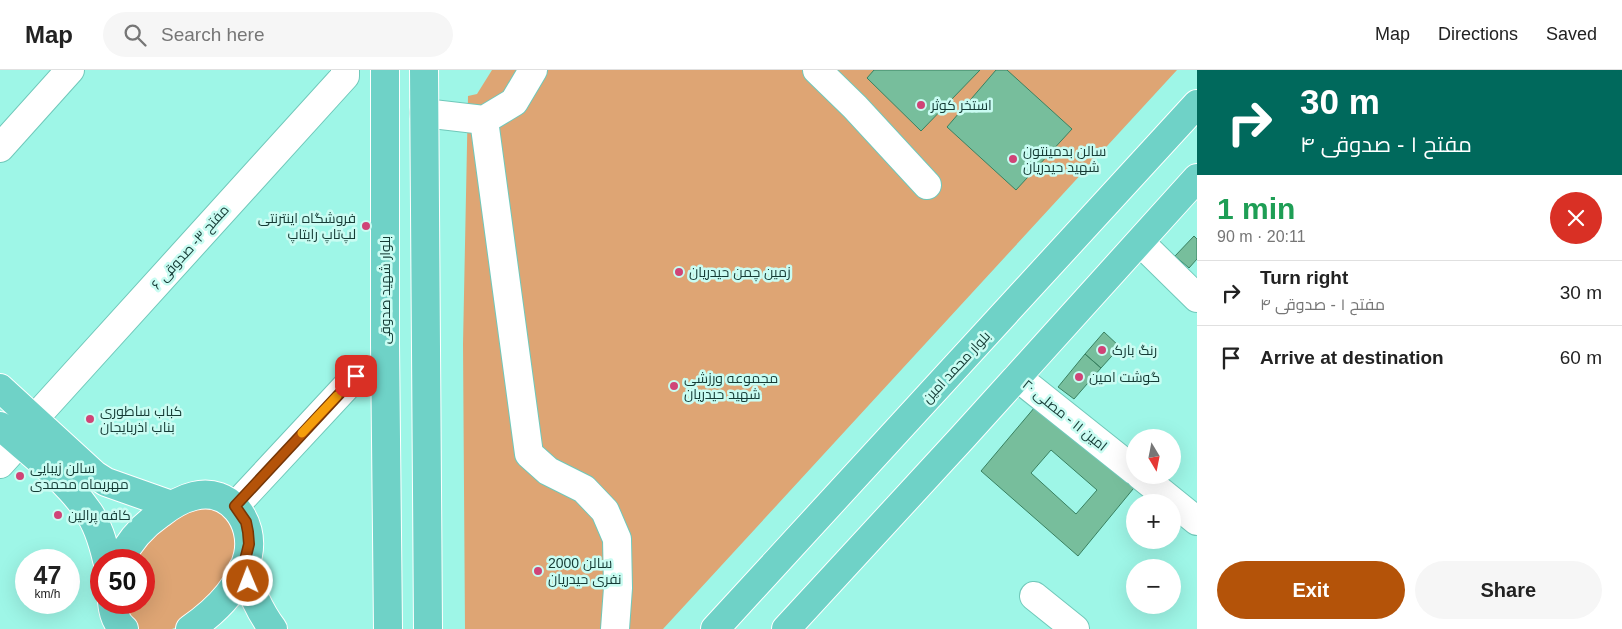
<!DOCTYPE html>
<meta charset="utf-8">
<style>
body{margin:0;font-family:Arial,Cairo,sans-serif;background:#f6f6f6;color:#222;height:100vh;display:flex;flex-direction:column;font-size:19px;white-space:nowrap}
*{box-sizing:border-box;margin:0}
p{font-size:16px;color:#767676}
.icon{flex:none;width:28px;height:28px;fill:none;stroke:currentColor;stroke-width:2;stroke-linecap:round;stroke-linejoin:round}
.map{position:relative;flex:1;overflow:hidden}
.side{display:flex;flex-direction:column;background:#fff;width:425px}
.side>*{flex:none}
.guide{background:#00695c;color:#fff;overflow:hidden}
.needle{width:32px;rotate:170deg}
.fabs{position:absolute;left:1126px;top:359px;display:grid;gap:10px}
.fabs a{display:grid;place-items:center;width:55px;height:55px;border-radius:50%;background:#fff;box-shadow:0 5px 20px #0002;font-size:25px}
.speed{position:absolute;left:15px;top:479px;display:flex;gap:10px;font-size:25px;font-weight:700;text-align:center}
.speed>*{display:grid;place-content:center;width:65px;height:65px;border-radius:50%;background:#fff;box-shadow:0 5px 20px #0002;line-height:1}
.speed small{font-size:12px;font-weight:400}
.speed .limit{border:8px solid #d22;background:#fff;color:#111}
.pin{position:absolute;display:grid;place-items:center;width:42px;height:42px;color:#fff;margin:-21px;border-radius:10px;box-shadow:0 2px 8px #0006}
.me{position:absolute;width:55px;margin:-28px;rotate:359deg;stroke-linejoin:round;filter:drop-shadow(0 0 4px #0008)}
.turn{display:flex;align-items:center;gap:18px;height:105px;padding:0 20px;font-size:22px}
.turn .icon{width:65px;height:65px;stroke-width:2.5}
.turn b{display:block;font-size:35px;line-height:42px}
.round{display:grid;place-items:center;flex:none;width:52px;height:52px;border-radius:26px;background:#f6f6f6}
.headline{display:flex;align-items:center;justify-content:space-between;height:85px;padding:0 20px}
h1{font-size:30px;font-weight:600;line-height:38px;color:#1e9e55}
.button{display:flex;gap:10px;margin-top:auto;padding:10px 20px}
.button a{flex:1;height:58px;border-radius:30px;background:#b45309;color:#fff;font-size:20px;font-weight:600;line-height:58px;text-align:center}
.button a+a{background:#f6f6f6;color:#222}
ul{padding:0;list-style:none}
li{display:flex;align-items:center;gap:15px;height:65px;padding:0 20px;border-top:1px solid #e0e0e0}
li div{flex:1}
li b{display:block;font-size:19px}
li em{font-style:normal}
header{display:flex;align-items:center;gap:30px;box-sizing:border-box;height:70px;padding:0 25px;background:#fff;border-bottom:1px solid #e0e0e0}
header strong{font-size:24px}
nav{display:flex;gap:28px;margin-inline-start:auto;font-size:18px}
.search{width:350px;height:45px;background:#f6f6f6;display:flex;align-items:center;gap:12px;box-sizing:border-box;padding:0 18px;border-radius:28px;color:#767676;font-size:19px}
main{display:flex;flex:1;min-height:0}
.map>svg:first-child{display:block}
.green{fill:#dea574}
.building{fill:#77be9c;stroke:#398161;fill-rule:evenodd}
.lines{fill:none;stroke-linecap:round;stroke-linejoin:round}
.minor-casing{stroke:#70c8ba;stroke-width:30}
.major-casing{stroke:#fff;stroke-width:30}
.minor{stroke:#fff;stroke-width:28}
.major{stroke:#6fd2c7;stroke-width:28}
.route-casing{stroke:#753606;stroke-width:12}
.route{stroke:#b45309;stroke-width:9}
.slow{stroke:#f59e0b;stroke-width:9}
.poi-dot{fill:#d04477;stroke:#c9fcf2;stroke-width:2}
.labels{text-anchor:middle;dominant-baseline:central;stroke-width:5;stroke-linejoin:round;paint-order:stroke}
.poi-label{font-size:14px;fill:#153b35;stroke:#c9fcf2;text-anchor:start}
.street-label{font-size:14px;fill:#153b35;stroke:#c9fcf2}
</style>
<header>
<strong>Map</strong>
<div class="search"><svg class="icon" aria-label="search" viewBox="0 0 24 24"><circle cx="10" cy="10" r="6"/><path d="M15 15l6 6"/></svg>Search here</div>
<nav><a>Map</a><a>Directions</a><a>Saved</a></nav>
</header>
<main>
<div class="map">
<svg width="1197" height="559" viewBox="0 0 1197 559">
<rect width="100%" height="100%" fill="#9ef6e7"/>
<!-- green -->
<path class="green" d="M 492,0 L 1177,0 L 663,559 L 465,559 L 463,274 L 468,26 L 477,24 Z
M 205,432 L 238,454 L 233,502 L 177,557 L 172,559 L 136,559 L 119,533 L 144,532 L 144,490 L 130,490 L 155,457 Z"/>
<!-- building -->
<path class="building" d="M 874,0 L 980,0 L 921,61 L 867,8 Z
M 996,0 L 1007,0 L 1072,59 L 1016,120 L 947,57 Z
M 1194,166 L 1197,169 L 1197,189 L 1189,198 L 1175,186 Z
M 1104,262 L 1120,277 L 1101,298 L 1085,284 Z
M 1085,284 L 1101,298 L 1074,329 L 1058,317 Z
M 1040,331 L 1138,413 L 1078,486 L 981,401 ZM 1051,380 L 1097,420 L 1076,444 L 1031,403 Z"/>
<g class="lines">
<!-- minor casing -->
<g class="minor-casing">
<path id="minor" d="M 817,0 L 855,37 L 927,115
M 424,43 L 484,50 L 514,32 L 533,0
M 484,50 L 529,384 L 548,401 L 584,419 L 605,441 L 617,469 L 618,518 L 615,559
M 0,78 L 70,0
M 1140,172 L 1197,228
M 1017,307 L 1135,401
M 34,349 L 345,6 L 345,0
M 0,394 L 19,373
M 1140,405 L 1197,451
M 235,436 L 356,306
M 1034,526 L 1075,559"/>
</g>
<!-- major casing -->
<g class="major-casing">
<path id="major" d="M 385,0 L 385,274 L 388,559
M 424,0 L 428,559
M 0,318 L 95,405 L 106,412 L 171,435
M 0,356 C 29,382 65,408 87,440 C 98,454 103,473 107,490
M 120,490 C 129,472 144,455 160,444 C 170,436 181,429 194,426 C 230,417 255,452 248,485 C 241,517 216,541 190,559
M 243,498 C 251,520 259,541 273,559
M 112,532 C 113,542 116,553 124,559
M 715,559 L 1197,34
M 786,559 L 962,368 L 1197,108"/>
</g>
<!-- minor -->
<use href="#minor" class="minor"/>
<!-- major -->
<use href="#major" class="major"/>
</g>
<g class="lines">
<!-- route casing -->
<g class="route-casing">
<path id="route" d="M 248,511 L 243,498 L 249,474 L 248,462 L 246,452 L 235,436 L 356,306"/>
</g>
<!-- route -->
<use href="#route" class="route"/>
<!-- slow -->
<path class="slow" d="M 302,363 L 337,326"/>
</g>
<!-- markers -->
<g class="poi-dot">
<circle cx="921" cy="35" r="5"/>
<circle cx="1013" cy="89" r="5"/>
<circle cx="366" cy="156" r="5"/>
<circle cx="679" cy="202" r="5"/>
<circle cx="1102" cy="280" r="5"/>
<circle cx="1079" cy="307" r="5"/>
<circle cx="674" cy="316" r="5"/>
<circle cx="90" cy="349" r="5"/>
<circle cx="20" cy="406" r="5"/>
<circle cx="58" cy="445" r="5"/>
<circle cx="538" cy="501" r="5"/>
</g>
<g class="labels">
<!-- poi labels -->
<g class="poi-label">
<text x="931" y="35">استخر کوثر</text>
<text x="1023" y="81">سالن بدمینتون<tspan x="1023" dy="16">شهید حیدریان</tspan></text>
<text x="356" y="148" text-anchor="end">فروشگاه اینترنتی<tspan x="356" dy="16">لپ‌تاپ رایتاپ</tspan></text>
<text x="689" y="202">زمین چمن حیدریان</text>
<text x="1112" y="280">رنگ بارک</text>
<text x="1089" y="307">گوشت امین</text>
<text x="684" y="308">مجموعه ورزشی<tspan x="684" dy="16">شهید حیدریان</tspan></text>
<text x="100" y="341">کباب ساطوری<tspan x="100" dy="16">بناب اذربایجان</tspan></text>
<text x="30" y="398">سالن زیبایی<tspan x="30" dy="16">مهریماه محمدی</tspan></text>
<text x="68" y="445">کافه پرالین</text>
<text x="548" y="493">سالن 2000<tspan x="548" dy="16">نفری حیدریان</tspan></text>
</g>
<!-- street labels -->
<g class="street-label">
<text transform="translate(190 177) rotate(-48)">مفتح ۳- صدوقی ۶</text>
<text transform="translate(385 220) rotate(-90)">بلوار شهید صدوقی</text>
<text transform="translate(956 297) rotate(-47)">بلوار محمد امین</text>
<text transform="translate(1065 345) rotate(39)">امین ۱۱ - مصلی ۲۰</text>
</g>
</g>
</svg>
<div class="fabs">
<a><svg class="needle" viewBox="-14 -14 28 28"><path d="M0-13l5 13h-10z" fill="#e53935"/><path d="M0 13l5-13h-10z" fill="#767676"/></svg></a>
<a>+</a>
<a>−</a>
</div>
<div class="speed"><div>47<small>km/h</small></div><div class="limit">50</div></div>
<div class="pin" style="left:356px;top:306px;background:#d93025"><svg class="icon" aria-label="arrive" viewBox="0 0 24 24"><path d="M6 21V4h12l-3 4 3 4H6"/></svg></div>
<svg class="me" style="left:248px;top:511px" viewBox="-20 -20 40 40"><circle r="17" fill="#b45309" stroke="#fff" stroke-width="3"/><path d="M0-11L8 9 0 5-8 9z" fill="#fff"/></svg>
</div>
<section class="side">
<div class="guide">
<div class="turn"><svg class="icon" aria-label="right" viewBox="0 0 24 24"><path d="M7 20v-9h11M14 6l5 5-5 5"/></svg><div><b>30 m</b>مفتح ۱ - صدوقی ۴</div></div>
</div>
<div class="headline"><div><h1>1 min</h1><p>90 m · 20:11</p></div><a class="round" style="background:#d93025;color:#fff"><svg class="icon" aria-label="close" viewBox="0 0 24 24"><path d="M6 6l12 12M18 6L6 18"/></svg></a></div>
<ul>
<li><svg class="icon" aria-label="right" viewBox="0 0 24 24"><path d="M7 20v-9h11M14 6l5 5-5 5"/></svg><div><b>Turn right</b><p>مفتح ۱ - صدوقی ۴</p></div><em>30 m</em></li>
<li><svg class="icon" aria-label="arrive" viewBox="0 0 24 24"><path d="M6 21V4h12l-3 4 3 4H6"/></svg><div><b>Arrive at destination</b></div><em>60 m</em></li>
</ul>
<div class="button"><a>Exit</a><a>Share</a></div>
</section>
</main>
